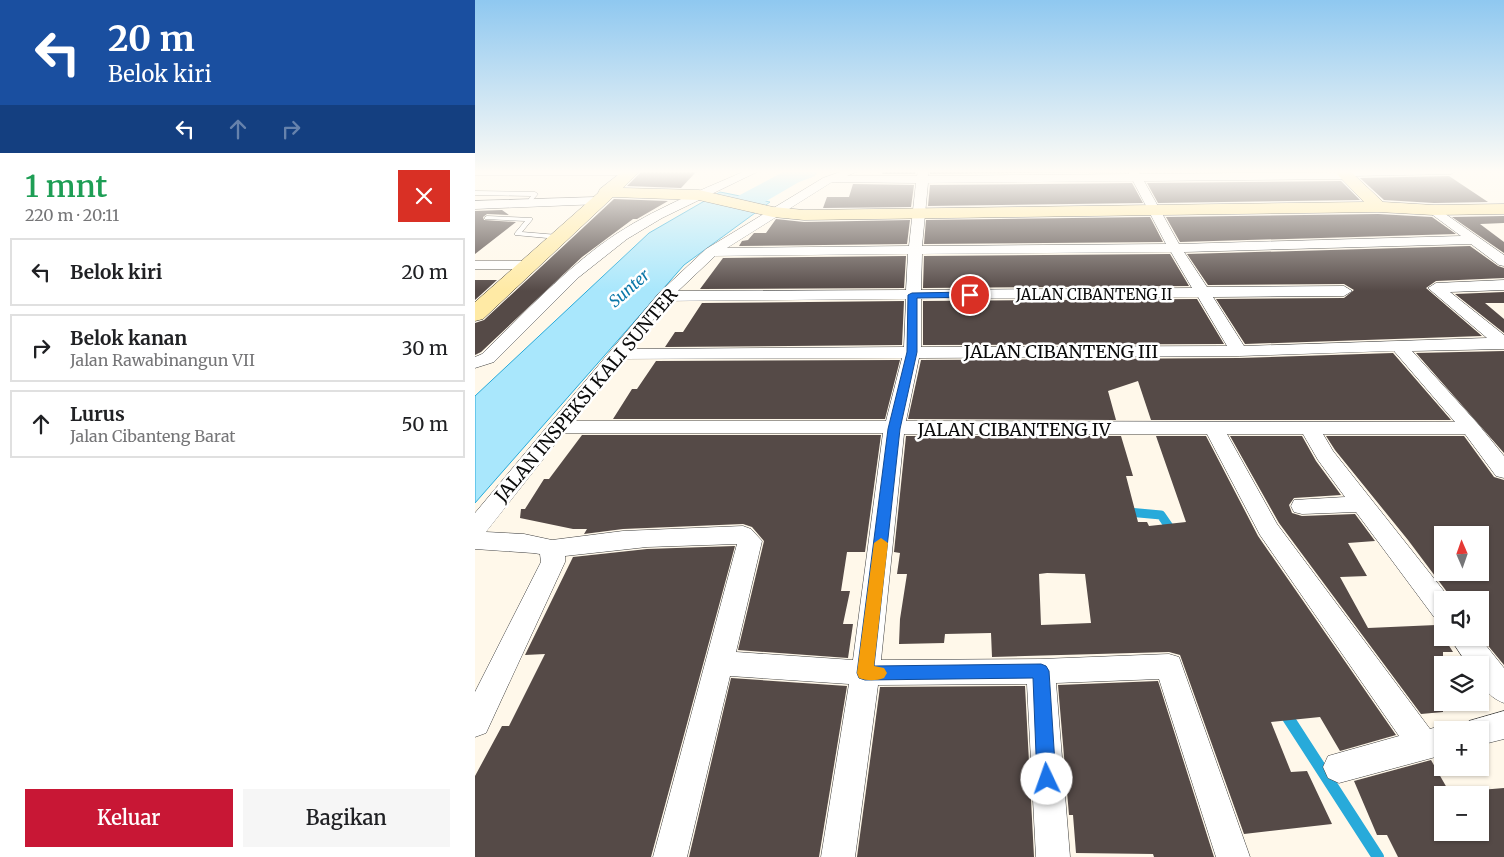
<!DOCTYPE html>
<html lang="id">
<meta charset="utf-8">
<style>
body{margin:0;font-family:Merriweather,serif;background:#f6f6f6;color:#202124;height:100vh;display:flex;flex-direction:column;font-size:19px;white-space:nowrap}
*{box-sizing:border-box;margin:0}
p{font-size:16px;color:#757577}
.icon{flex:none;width:28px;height:28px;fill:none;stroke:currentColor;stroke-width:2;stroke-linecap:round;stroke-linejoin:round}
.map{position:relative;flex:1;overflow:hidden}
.drawer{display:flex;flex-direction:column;background:#fff;width:475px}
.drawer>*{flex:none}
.top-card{background:#1a4fa0;color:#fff;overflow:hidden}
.needle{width:32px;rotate:358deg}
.tools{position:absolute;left:959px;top:526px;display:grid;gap:10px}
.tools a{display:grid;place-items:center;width:55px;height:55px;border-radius:0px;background:#fff;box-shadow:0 1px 4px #0004;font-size:25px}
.pin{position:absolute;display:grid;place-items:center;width:42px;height:42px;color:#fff;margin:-21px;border:2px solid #fff;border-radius:50%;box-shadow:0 1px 5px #0007}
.me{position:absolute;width:55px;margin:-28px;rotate:357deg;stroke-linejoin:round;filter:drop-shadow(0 0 4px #0008)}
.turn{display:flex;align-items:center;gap:18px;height:105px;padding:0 25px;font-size:22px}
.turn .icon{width:65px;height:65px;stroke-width:2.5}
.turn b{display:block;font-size:35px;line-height:42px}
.lanes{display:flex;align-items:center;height:48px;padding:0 25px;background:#0003;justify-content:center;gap:25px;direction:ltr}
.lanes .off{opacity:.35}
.round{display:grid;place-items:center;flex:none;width:52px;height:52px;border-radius:0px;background:#f6f6f6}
.head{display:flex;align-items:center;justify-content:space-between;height:85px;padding:0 25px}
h1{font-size:30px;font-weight:600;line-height:38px;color:#1e9e55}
.cta{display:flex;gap:10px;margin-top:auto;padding:10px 25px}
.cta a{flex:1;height:58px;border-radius:0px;background:#c81735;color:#fff;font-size:20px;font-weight:600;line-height:58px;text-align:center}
.cta a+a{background:#f6f6f6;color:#202124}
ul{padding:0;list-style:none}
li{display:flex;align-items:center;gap:15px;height:68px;margin:0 10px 8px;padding:0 15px;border:2px solid #e0e0e0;border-radius:0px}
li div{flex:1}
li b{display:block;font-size:19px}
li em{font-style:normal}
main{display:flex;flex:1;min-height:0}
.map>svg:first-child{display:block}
.water{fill:#a9e7fc;stroke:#28aada}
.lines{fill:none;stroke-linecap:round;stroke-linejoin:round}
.stream-far1{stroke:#28aada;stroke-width:9}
.stream{stroke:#28aada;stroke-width:12}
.river{fill:#a9e7fc;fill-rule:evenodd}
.building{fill:#554a47;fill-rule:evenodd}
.lane-casing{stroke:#3e3e3e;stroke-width:1}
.street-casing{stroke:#3e3e3e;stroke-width:1}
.secondary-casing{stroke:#2d2d2d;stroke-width:1}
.lane{fill:#fff;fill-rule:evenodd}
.street{fill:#fff;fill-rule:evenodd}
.secondary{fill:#ffeaa5;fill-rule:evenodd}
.route{fill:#1a73e8;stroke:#114b97}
.slow{fill:#f59e0b}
.labels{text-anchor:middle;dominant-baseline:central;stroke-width:5;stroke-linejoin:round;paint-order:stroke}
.far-street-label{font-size:15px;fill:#0b0b0b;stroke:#fff}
.far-water-label{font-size:16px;font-style:italic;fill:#0a77a8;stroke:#fff}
.street-label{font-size:18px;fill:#0b0b0b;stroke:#fff}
</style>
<main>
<section class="drawer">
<div class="top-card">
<div class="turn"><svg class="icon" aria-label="left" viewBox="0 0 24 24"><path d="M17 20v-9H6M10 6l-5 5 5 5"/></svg><div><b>20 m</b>Belok kiri</div></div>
<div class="lanes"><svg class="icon" aria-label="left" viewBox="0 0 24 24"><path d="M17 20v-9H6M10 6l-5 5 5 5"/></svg><svg class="icon off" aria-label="ahead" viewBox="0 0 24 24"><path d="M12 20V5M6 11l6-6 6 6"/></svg><svg class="icon off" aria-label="right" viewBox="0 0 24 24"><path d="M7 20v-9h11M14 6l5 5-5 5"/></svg></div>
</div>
<div class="head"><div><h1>1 mnt</h1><p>220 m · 20:11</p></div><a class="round" style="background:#d93025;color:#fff"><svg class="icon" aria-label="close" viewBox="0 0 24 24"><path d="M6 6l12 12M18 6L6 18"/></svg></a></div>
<ul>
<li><svg class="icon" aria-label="left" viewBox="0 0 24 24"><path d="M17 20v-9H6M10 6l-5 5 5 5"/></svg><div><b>Belok kiri</b></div><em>20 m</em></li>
<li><svg class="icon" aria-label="right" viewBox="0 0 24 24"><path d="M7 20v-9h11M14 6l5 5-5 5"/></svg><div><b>Belok kanan</b><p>Jalan Rawabinangun VII</p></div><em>30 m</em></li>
<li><svg class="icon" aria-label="ahead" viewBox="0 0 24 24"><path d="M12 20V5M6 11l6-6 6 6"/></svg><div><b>Lurus</b><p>Jalan Cibanteng Barat</p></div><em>50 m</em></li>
</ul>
<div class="cta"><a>Keluar</a><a>Bagikan</a></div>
</section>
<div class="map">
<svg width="1029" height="857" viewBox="0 0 1029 857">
<rect width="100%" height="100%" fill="#fff8ea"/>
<!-- water -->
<path class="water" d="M 245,192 L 295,202 L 209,265 L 0,503 L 0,396 L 174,233 Z"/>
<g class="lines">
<!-- stream-far1 -->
<path class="stream-far1" d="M 653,512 L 686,515 L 697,531"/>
<!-- stream -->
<path class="stream" d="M 810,713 L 903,857"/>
<!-- river -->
<path class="river" d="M 310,171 L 343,171 L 340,176 L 324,182 L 234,234 L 224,237 L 214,234 L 210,228 L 214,222 Z"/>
</g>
<!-- building -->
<path class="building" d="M 408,171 L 441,171 L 440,174 L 384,174 L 407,174 Z
M 455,171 L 651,171 L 651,172 L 455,174 Z
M 665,171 L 832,171 L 666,172 Z
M 166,172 L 221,172 L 206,188 L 152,186 Z
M 974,176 L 1013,202 L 959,203 L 909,200 L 885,178 Z
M 866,181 L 885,200 L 683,203 L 672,183 Z
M 657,183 L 668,203 L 453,206 L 455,185 Z
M 378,184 L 439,185 L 436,207 L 348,208 L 352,197 L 374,197 Z
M 139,199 L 193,201 L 162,219 L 158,219 L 107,257 L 6,352 L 0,355 L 0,323 L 9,320 Z
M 27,210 L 34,215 L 12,214 L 8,217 L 9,220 L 41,222 L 0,254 L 0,211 Z
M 903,214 L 957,217 L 981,234 L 705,242 L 691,217 Z
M 1029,216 L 1029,223 L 1005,224 L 1029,242 L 1029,253 L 977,217 Z
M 675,217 L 688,242 L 449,244 L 451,220 Z
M 301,219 L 329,222 L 435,220 L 432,244 L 264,246 L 267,241 L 273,240 L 279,233 L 291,233 Z
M 995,246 L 1023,266 L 1029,268 L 1029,278 L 961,281 L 951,288 L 1007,336 L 770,344 L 741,299 L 869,298 L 879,290 L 869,284 L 733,285 L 712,254 Z
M 695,254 L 714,286 L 448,288 L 449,256 Z
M 431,256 L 429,288 L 225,289 L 248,258 Z
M 0,280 L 22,280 L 0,300 Z
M 1029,292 L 1029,303 L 1010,303 L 1029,319 L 1029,333 L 980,294 Z
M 722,299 L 749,344 L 448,345 L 448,301 Z
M 429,301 L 427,345 L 190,347 L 200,332 L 208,332 L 227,303 Z
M 1029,351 L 1029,453 L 941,353 Z
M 918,353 L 976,420 L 676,420 L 663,381 L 633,391 L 641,420 L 433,419 L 446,360 L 764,358 Z
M 425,360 L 410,419 L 138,419 L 157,389 L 162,389 L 181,361 Z
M 107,435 L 406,435 L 390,552 L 372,552 L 366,591 L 375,591 L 368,624 L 378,624 L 373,658 L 263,650 L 289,541 L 277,527 L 268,524 L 148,529 L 109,534 L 112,529 L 98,529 L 45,518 L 46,509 L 50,509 L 69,479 L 74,479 Z
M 431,436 L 646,436 L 658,476 L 651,476 L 663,522 L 672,522 L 674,526 L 711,522 L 681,436 L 731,436 L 783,536 L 921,735 L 865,751 L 845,717 L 796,722 L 816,772 L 832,771 L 857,824 L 769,834 L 705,655 L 694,652 L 517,657 L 516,633 L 470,634 L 469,643 L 424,644 L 425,619 L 432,574 L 422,574 L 425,553 L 419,552 ZM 572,573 L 610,574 L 616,623 L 566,625 L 564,574 Z
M 755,436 L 827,436 L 841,461 L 866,495 L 819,498 L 814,505 L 817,513 L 827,516 L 880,514 L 900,541 L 873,543 L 892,576 L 865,577 L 893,628 L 961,625 L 978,652 L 968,652 L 968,712 L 946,714 L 804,523 Z
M 851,436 L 989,436 L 1019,477 L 1029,480 L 1029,665 L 1005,636 L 1005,600 L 978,600 L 933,540 L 860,450 ZM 968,535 L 1005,535 L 1005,572 L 968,572 Z
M 260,546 L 176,857 L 0,857 L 0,776 L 27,726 L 34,726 L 70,654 L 50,655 L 98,557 L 172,549 Z
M 256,678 L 372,686 L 344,857 L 214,857 Z
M 683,681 L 739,857 L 679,857 L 678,854 L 601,853 L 598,815 L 594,815 L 583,685 Z
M 550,686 L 559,857 L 382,857 L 405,687 Z
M 956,760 L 976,795 L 968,795 L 968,832 L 1005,832 L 1005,790 L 1029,788 L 1029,857 L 923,857 L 912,835 L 902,835 L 879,781 Z"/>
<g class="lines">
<!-- lane casing -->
<g class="lane-casing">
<path id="lane" d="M 0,191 L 60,192 L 63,194 L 56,202 L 53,200 L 56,196 L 0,195 Z
M 12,216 L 57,218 L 57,220 L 47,232 L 83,235 L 86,237 L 83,239 L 40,235 L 40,233 L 50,221 L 10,219 L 10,217 Z"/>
</g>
<!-- street casing -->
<g class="street-casing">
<path id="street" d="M 0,171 L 160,171 L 161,172 L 155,175 L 0,175 Z
M 270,171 L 284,171 L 187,218 L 152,239 L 104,277 L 19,362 L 0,368 L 0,357 L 7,354 C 45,317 82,278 124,246 C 168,213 220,193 270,171 Z
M 368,171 L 383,171 L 372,176 L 442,176 L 443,171 L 453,171 L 453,176 L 654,174 L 653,171 L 663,171 L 665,174 L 981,171 L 976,174 L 877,176 L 872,179 L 669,181 L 704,244 L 986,236 L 955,213 L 953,210 L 959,206 L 1029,255 L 1029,266 L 1024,265 L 996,244 L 709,252 L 732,287 L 869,286 L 877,291 L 869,296 L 738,297 L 769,346 L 1012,338 L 953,288 L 961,283 L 1029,280 L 1029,290 L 975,292 L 1029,335 L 1029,349 L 937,351 L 1003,424 L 1029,456 L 1029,478 L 1021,476 L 990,434 L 848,434 L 858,451 L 976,600 L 968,600 L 968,619 L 959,617 L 881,512 L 827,514 L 819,512 L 816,506 L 819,500 L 870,497 L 843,460 L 828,434 L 752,434 L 802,524 L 955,729 L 968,725 L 979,730 L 968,730 L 968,755 L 864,783 L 853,778 L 848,767 L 853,756 L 924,736 L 785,535 L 732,434 L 429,434 L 406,660 L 566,659 L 694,654 L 704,657 L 775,857 L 741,857 L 684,679 L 581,683 L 595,857 L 561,857 L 552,684 L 403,685 L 380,857 L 346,857 L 374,684 L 255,676 L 212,857 L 178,857 L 262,544 L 172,547 L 90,556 L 90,562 L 11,733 L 0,737 L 0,692 L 66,562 L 65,554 L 58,553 L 0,549 L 0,513 L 184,293 L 231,249 L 348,178 ZM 658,181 L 691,244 L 447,246 L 453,183 ZM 357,182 L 441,183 L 434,246 L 252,248 ZM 696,252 L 717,288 L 446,290 L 447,254 ZM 433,254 L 431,290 L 203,291 L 240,256 ZM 723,297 L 752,346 L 446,347 L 446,299 ZM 431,299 L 429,347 L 155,349 L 193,301 ZM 919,351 L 980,422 L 431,421 L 444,358 L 764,356 ZM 427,358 L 411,421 L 98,421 L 147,359 ZM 89,433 L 408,433 L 378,660 L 261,652 L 287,541 L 276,529 L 268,526 L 148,531 L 77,540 L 49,534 L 11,532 Z
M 121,197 L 125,198 L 127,201 L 125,204 L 0,209 L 0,201 Z
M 0,261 L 53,261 L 60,265 L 53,269 L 0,269 Z
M 975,638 L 1005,638 L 1029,668 L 1029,703 C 1011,696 1005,684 1005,665 L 993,665 Z
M 1029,711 L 1029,739 L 1005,745 L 1005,730 L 990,730 L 994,721 Z"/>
</g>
<!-- secondary casing -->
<g class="secondary-casing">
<path id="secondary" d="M 148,171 L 165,171 L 148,188 L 224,190 L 298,207 L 329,210 L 889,202 L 859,171 L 875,171 L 908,202 L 959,205 L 1029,204 L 1029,214 L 959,215 L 903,212 L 329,220 L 298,217 L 224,200 L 138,197 L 8,319 L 0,321 L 0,302 L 123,193 L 125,189 Z"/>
</g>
<!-- lane -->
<use href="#lane" class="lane"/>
<!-- street -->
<use href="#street" class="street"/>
<!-- secondary -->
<use href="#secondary" class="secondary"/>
</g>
<!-- sky -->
<linearGradient id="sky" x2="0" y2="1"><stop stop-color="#8fc8f0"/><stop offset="0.59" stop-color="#fffcf6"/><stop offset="1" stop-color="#fffcf6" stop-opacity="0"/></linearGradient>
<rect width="1029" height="291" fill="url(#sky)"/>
<!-- route -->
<path class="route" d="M 495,292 L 500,295 L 498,297 L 442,298 L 442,352 L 425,429 L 399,666 L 566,664 L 571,666 L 574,671 L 581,779 L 578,785 L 572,788 L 565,785 L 562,779 L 558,678 L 390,680 L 384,678 L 382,673 L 413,429 L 432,352 L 433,295 L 437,293 Z"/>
<!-- slow -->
<path class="slow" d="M 406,538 L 413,543 L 399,666 L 409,668 L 412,673 L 409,678 C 401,681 392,681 384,678 L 382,673 L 399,543 Z"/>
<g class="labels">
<!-- far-street labels -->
<g class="far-street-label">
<text x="619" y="294">JALAN CIBANTENG II</text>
</g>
<!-- far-water labels -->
<g class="far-water-label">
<text transform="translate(154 288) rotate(-41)">Sunter</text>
</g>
<!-- street labels -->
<g class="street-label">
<text x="586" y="351">JALAN CIBANTENG III</text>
<text transform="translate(111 395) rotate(-50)">JALAN INSPEKSI KALI SUNTER</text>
<text x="539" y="429">JALAN CIBANTENG IV</text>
</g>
</g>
</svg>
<div class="tools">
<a><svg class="needle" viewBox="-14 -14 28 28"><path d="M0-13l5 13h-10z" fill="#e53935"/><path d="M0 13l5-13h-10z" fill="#757577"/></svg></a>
<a><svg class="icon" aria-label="sound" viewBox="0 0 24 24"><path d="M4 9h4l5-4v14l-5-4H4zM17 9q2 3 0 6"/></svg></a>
<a><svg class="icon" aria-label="layers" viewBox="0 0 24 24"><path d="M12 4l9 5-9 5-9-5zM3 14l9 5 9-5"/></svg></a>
<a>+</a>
<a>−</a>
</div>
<div class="pin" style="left:495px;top:295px;background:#d93025"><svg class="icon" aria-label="arrive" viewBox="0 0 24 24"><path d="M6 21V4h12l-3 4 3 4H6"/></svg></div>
<svg class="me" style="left:572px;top:779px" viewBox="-20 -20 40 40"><circle r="19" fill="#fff"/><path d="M0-13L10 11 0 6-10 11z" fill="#1a73e8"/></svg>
</div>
</main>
